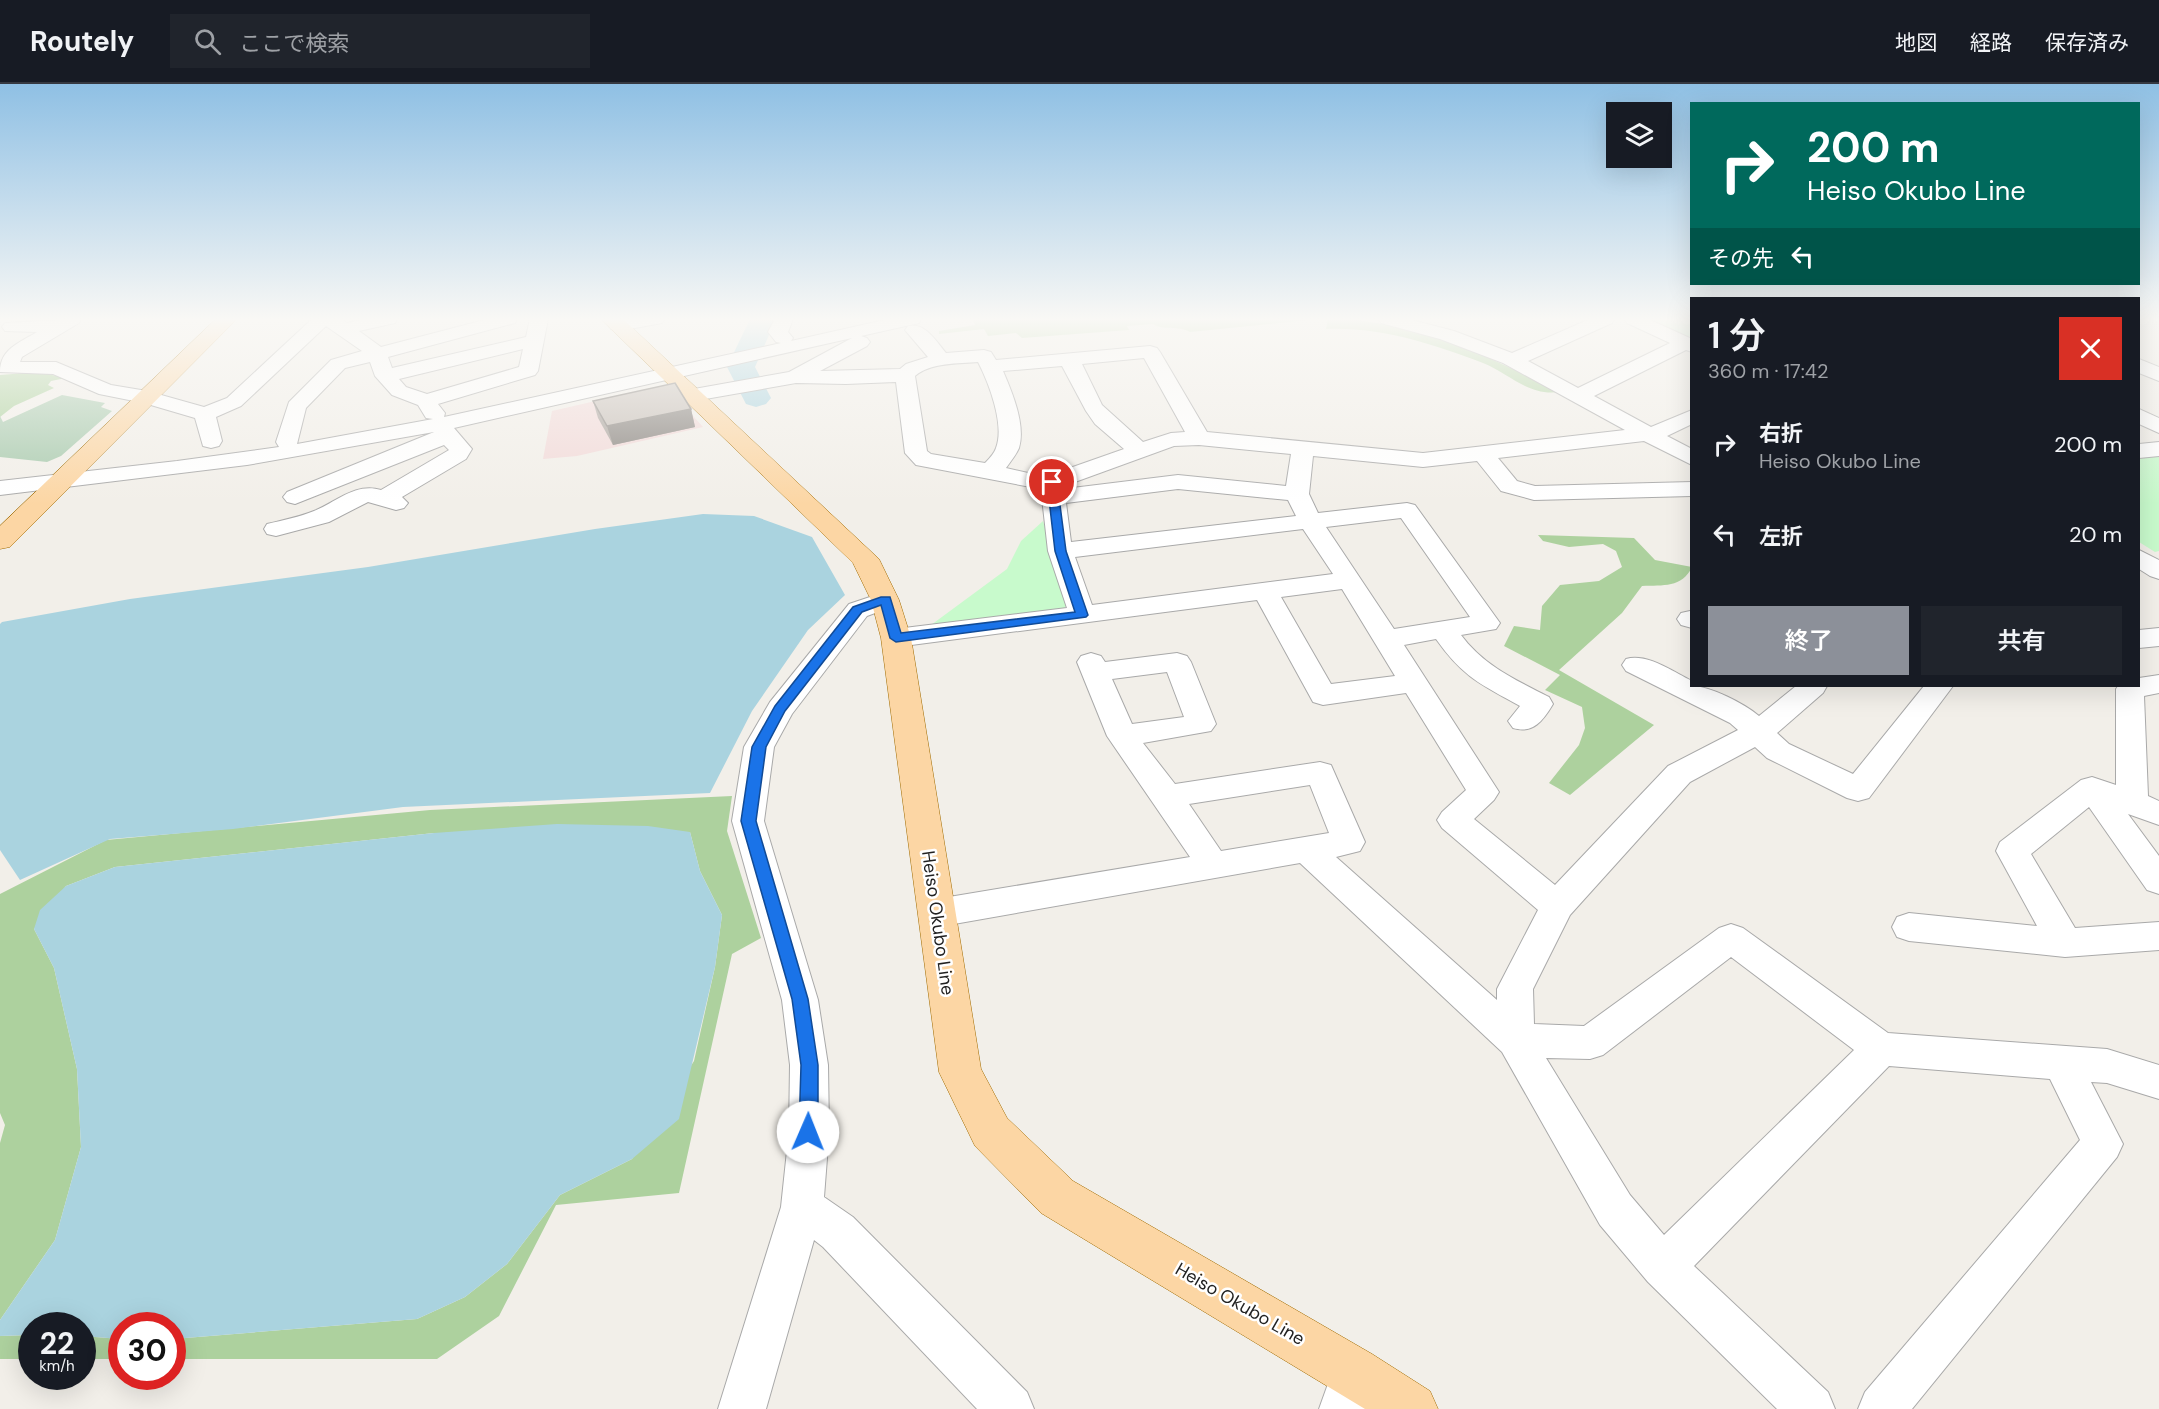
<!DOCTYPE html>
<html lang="ja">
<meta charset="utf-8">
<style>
body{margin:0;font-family:"DM Sans","Noto Sans JP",sans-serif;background:#20242c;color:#f1f3f6;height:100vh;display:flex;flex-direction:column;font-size:22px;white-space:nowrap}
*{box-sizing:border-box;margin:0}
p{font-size:20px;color:#9ea1a6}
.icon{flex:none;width:33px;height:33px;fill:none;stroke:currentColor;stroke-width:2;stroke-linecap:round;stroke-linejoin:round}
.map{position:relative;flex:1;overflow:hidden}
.details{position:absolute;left:1690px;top:213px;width:450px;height:390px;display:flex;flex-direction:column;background:#171b24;border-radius:0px;box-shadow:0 6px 24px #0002}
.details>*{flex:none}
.banner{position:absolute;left:1690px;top:18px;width:450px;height:183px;border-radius:0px;box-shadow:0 6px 24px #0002;background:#00695c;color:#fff;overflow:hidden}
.controls{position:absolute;left:1606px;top:18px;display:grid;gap:12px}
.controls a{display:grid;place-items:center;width:66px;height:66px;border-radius:0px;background:#171b24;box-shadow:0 6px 24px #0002;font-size:30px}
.speed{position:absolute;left:18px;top:1228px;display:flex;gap:12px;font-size:30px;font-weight:700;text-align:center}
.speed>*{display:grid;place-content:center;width:78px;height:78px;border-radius:50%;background:#171b24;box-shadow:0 6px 24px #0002;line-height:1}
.speed small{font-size:15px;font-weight:400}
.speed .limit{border:9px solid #d22;background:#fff;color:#111}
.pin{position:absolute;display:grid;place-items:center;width:51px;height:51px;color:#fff;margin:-26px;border:3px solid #fff;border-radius:50%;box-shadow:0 2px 6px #0007}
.me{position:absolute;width:66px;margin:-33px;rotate:1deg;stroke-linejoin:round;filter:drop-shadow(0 0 4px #0008)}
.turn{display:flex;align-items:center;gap:21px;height:126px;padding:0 18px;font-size:27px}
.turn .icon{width:78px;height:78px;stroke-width:2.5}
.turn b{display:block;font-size:42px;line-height:51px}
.then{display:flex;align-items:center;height:57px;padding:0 18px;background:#0003;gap:12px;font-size:22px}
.round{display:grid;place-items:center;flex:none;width:63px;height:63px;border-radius:0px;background:#20242c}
.overview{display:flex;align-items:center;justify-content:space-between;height:102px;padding:0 18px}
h1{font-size:36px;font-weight:600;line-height:45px}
.primary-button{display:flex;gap:12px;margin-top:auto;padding:12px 18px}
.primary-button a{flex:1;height:69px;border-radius:0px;background:#8c9099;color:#fff;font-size:24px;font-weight:600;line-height:69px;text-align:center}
.primary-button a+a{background:#20242c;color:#f1f3f6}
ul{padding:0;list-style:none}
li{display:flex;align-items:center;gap:18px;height:90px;padding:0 18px}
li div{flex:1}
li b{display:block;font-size:22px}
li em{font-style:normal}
header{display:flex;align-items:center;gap:36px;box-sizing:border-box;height:84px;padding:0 30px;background:#171b24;border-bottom:2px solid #363941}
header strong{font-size:28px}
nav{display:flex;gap:33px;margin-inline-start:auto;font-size:21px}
.search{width:420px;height:54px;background:#20242c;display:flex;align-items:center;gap:15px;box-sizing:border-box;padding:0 21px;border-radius:0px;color:#9ea1a6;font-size:22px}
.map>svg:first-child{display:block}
.commercial{fill:#f2dad9}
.forest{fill:#add19e}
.cemetery{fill:#aacbaf}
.park{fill:#c8facc}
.water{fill:#aad3df}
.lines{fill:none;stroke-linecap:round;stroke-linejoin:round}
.river{fill:#aad3df;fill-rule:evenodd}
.minor-casing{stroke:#a9a9a9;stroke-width:2}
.major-casing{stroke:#a06b00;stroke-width:1}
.minor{fill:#fff;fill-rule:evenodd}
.major{fill:#fcd6a4;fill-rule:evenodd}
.wall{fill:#aba49e}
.shaded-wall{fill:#8b8681}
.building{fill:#c7bfb8;stroke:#8b8681;stroke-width:1.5}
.route{fill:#1a73e8;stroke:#114b97;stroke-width:1.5}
.labels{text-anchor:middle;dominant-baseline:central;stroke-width:5;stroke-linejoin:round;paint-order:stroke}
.street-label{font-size:18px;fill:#222;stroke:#fff}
</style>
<header>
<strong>Routely</strong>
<div class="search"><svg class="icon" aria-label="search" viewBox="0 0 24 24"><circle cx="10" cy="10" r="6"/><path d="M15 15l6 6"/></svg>ここで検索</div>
<nav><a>地図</a><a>経路</a><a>保存済み</a></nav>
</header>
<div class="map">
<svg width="2159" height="1325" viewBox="0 0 2159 1325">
<rect width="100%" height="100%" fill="#f2efe9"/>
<!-- commercial -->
<path class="commercial" d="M 665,301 L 703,343 L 577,372 L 543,375 L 552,327 Z"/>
<!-- forest -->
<path class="forest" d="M 990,235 L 1318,235 L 1190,248 C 1178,241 1163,247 1153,240 L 1127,242 L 1129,246 L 1022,254 L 1016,249 L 988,252 L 984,245 L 939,250 L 939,247 L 975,241 L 973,236 Z
M 1328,235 C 1411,235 1487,271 1559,308 C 1528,312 1510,290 1483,279 C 1432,260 1382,243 1326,245 Z
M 38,288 L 66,294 L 51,297 L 48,301 L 54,304 L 14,322 L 0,333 L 0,291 Z
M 1538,451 L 1634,454 L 1655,476 L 1692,483 C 1682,504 1663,501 1642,502 L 1622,529 L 1559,586 L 1654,641 L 1570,711 L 1549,699 L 1579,661 L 1585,644 L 1582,623 L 1545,606 L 1560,591 L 1504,562 L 1514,542 L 1540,546 L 1542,522 L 1560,501 L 1599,497 L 1622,483 L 1616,467 L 1603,460 L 1569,463 L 1543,457 Z
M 732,712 L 727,747 L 761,854 L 732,870 L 679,1109 L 556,1121 L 499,1232 L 437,1275 L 173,1275 L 173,1255 L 417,1235 L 465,1213 L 507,1180 L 560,1111 L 632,1075 L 694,977 L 715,883 L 722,831 L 700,787 L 690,748 L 434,749 L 115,783 L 66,802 L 34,845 L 54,884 L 77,985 L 81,1063 L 55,1156 L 0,1236 L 0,1059 L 5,1041 L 0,1029 L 0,810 L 106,756 L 430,726 Z
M 31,1251 L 31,1275 L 0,1275 L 0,1252 Z
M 82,1252 L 121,1255 L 121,1275 L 83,1275 Z"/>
<!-- cemetery -->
<path class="cemetery" d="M 62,311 L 105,319 L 101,323 L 112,327 L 61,372 L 47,378 L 0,373 L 0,332 L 3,338 Z"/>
<!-- park -->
<path class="park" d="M 1642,235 L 1692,235 L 1692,260 Z
M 2159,371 L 2159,467 L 2155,468 L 2139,458 L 2139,373 Z
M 1043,437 L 1068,519 L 1064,525 L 931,541 L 1007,485 L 1021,457 Z"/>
<!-- water -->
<path class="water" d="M 703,430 L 754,432 L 812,453 L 845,511 L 808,546 L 752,627 L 710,709 L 403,723 L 233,745 L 110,755 L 20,796 L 0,766 L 0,540 L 2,538 L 130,515 L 368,483 L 595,445 Z
M 557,740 L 648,742 L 690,748 L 700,787 L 722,831 L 715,883 L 679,1035 L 632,1075 L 560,1111 L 507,1180 L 465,1213 L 417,1235 L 173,1255 L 172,1242 L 122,1242 L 121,1255 L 83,1252 L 82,1242 L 32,1242 L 31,1251 L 0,1252 L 0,1236 L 55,1156 L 81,1063 L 77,985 L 54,884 L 34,845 L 40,826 L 66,802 L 115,783 L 434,749 Z"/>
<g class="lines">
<!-- river -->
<path class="river" d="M 750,235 L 776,235 L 755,283 L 771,314 L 766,320 L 756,323 L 746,320 L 727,283 Z"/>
<!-- minor casing -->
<g class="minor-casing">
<path id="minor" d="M 81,235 L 79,239 L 22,273 L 20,278 L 56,278 L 111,301 L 147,307 L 204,323 L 227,314 L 312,235 L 341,235 L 347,239 L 366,235 L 397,235 L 395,239 L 359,247 L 381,263 L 488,235 L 517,235 L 515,239 L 388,273 L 392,284 L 526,253 L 530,235 L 548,235 L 538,287 L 535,291 L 438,320 L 445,329 L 444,333 L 781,259 L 776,258 L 768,248 L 775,235 L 793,235 L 788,248 L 793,254 L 791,257 L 889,235 L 921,235 L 919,239 L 861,252 L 867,254 L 870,258 L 867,262 L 820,287 L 900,285 L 906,280 L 928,273 L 905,246 L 908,242 C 925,238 936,257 946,269 L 984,266 L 991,268 L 996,276 L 1150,262 L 1157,264 L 1160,268 L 1207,348 L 1423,369 L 1625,346 L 1503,279 L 1440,255 L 1381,239 L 1379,235 L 1408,235 L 1454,247 L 1512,269 L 1590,235 L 1614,235 L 1612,239 L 1528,277 L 1578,304 L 1670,259 L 1627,239 L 1625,235 L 1648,235 L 1692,255 L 1692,268 L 1686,266 L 1594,312 L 1651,343 L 1692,326 L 1692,340 L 1667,352 L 1692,365 L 1692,381 L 1644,357 L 1498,374 L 1517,397 L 1535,402 L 1692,398 L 1692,412 L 1534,416 L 1501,407 L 1477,377 L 1423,383 L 1313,372 L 1309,410 L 1318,429 L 1407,419 L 1415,421 L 1500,539 L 1496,545 L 1461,551 C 1484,582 1516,596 1549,613 L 1553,620 C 1543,637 1533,650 1513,644 L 1508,637 L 1520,622 C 1480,600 1463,593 1436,555 L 1404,561 L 1499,708 L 1494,716 L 1474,735 L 1555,801 L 1668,682 L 1738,646 L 1730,639 L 1626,587 L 1622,581 L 1626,575 C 1648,569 1673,588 1692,597 L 1692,602 C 1710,602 1745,620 1759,632 L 1796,602 L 1827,602 L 1823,609 L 1777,649 L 1789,660 L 1853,690 L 1924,602 L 1953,602 L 1869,714 L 1858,717 L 1847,714 L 1767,674 L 1755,663 L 1690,698 L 1570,831 L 1533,905 L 1534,940 L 1584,942 L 1719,844 L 1731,840 L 1743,844 L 1888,949 L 2107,965 L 2159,981 L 2159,1015 L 2107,999 L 2091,998 L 2123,1060 L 2117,1073 L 1912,1325 L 1858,1325 L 1865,1308 L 2080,1056 L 2050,995 L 1889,982 L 1694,1182 L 1828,1308 L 1835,1325 L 1777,1325 L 1648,1198 L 1600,1141 L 1502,968 L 1300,779 L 937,843 L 925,839 L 920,829 L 925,819 L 937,815 L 1190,773 L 1107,652 L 1077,578 L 1081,572 L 1091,569 L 1101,572 L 1105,578 L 1177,569 L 1187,572 L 1191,578 L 1216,640 L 1211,647 L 1143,659 L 1175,700 L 1320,678 L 1331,681 L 1365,758 L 1360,767 L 1336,773 L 1497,916 L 1497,905 L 1538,826 L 1442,744 L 1437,736 L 1442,728 L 1466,706 L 1406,609 L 1323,621 L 1313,618 L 1257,516 L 896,563 L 886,560 L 882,554 L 886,548 L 896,545 L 1067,524 L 1048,467 L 1041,405 L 916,381 L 905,369 L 896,298 L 846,300 L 796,299 L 694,317 L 687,315 L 684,311 L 687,307 L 694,305 L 789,288 L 852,254 L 454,344 L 472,365 L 466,375 L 402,413 L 408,419 L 404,424 L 396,426 L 368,418 L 329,438 L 276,452 L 267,450 L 264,445 L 267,440 C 283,436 300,433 314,427 C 336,418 356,398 381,406 L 449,366 L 444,361 L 295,420 L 287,418 L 283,413 L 287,408 L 434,348 L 247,381 L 0,411 L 0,397 L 177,377 L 279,363 L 276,358 L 289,318 L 331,276 L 362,267 L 326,242 L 241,322 L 216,333 L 222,357 L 219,362 L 211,364 L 203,362 L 195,334 L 144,319 L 99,310 L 53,290 L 0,288 C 0,265 19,259 37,248 L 5,247 L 2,243 L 5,239 ZM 523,265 L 519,283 L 427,310 L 406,303 L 399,295 ZM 1144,274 L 1185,348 L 1171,349 L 1143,358 L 1102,321 L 1082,280 ZM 370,278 L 375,292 L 392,311 L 418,321 L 426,334 L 433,335 L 297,360 L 306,324 L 345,284 ZM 978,278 C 989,299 1005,341 996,364 C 994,370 989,375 985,379 L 931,370 L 927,367 L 915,292 C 931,278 958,280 978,278 ZM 1062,282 L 1086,327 L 1095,340 L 1124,365 L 1050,391 L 1037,391 L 1006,384 C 1010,378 1016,371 1019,364 C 1026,341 1012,308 1003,287 ZM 1199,361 L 1291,370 L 1286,402 L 1178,391 L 1064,405 L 1064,402 L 1174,362 ZM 1178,405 L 1288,416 L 1296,432 L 1071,458 L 1066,419 ZM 1401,434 L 1470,533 L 1394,545 L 1326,443 ZM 1303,445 L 1333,490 L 1092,521 L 1075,473 ZM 1342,505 L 1395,592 L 1331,600 L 1281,513 ZM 1167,588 L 1184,633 L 1132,640 L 1112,595 ZM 1310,701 L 1329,749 L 1221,767 L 1189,720 ZM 1731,873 L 1854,966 L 1664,1151 L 1630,1111 L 1546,974 L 1590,975 L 1603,971 Z
M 623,235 L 664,235 L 662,239 L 618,247 L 611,245 L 608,241 L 611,237 Z
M 2139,275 L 2159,283 L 2159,297 L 2139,289 Z
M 2139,325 L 2159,334 L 2159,349 L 2139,340 Z
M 2159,358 L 2159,372 L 2139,374 L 2139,360 Z
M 2139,466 L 2159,476 L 2159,495 L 2150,492 L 2139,485 Z
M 885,508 L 894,510 L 898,516 L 894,522 L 867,532 L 792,630 L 774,663 L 764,737 L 818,916 L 828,981 L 829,1048 L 824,1113 L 853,1133 L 1027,1308 L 1034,1325 L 977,1325 L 823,1163 L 814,1156 L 766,1325 L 718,1325 L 781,1123 L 789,1048 L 790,981 L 782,916 L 732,737 L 744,663 L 770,618 L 849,520 Z
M 1690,527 L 1692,527 L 1692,544 L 1681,541 L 1677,535 L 1681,529 Z
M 2159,544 L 2159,562 L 2139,564 L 2139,546 Z
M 2159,591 L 2159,609 L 2144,612 L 2148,712 L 2159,717 L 2159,741 L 2128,730 L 2159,772 L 2159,810 L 2147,806 L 2089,723 L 2031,770 L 2075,844 L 2159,838 L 2159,866 L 2065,873 L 1909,857 L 1897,853 L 1892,843 L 1897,833 L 1909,829 L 2037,842 L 1996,767 L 2000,758 L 2081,696 L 2092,693 L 2116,701 L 2116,605 L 2118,602 L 2139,602 L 2139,594 Z
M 1354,1265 L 1370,1272 L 1377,1288 L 1367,1325 L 1319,1325 L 1338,1272 Z"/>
</g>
<!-- major casing -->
<g class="major-casing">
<path id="major" d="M 216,235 L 237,235 L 10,463 L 0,465 L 0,442 Z
M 601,235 L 623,235 L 879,475 L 899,516 L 911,554 L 981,985 L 1007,1034 L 1073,1097 L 1372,1270 L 1430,1307 L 1438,1325 L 1365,1325 L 1041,1129 L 975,1062 L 939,988 L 881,554 L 871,516 L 853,479 Z"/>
</g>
<!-- minor -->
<use href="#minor" class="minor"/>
<!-- major -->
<use href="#major" class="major"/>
</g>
<!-- wall -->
<path class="wall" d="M 593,317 L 691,325 L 695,343 L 613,361 L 598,334 Z"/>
<!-- shaded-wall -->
<path class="shaded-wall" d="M 691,325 L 695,343 L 613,361 L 607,342 Z"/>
<!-- building -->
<path class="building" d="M 675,299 L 691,325 L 607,342 L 593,317 Z"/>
<!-- sky -->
<linearGradient id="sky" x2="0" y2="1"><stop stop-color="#8fc0e4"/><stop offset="0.56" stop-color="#f9f8f5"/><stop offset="1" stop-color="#f9f8f5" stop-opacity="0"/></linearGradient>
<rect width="2159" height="420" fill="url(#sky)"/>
<!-- route -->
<path class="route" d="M 1052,395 L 1057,398 L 1066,467 L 1088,531 L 1086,533 L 896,558 L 890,554 L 881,521 L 862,528 L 785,627 L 766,663 L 756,737 L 808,915 L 818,981 L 818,1048 L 815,1054 L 808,1056 L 802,1054 L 799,1048 L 801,981 L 792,915 L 741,737 L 752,663 L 775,622 L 853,523 L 881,513 L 890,513 L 901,549 L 1075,528 L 1055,467 L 1047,398 Z"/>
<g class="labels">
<!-- street labels -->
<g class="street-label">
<text transform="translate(938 839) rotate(82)">Heiso Okubo Line</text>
<text transform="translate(1240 1220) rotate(30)">Heiso Okubo Line</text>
</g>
</g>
</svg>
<div class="controls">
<a><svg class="icon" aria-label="layers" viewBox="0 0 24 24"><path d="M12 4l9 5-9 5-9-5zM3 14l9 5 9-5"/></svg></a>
</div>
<div class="speed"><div>22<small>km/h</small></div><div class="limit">30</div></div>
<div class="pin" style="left:1052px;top:398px;background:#d93025"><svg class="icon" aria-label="arrive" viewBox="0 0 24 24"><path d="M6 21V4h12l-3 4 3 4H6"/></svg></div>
<svg class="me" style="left:808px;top:1048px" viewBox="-20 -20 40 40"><circle r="19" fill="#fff"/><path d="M0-13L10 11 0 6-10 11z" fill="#1a73e8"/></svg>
<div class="banner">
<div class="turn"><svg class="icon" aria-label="right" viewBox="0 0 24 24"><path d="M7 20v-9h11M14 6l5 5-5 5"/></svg><div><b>200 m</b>Heiso Okubo Line</div></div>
<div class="then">その先<svg class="icon" aria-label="left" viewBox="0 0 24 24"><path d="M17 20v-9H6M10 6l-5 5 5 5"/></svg></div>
</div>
<section class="details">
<div class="overview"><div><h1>1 分</h1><p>360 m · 17:42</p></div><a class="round" style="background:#d93025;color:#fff"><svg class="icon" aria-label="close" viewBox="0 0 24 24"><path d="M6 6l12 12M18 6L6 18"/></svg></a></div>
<ul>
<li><svg class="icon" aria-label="right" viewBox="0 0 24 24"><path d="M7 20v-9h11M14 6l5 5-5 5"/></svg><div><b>右折</b><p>Heiso Okubo Line</p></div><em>200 m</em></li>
<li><svg class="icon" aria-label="left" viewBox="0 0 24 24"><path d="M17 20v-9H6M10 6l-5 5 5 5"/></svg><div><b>左折</b></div><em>20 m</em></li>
</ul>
<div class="primary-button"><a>終了</a><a>共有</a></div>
</section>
</div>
